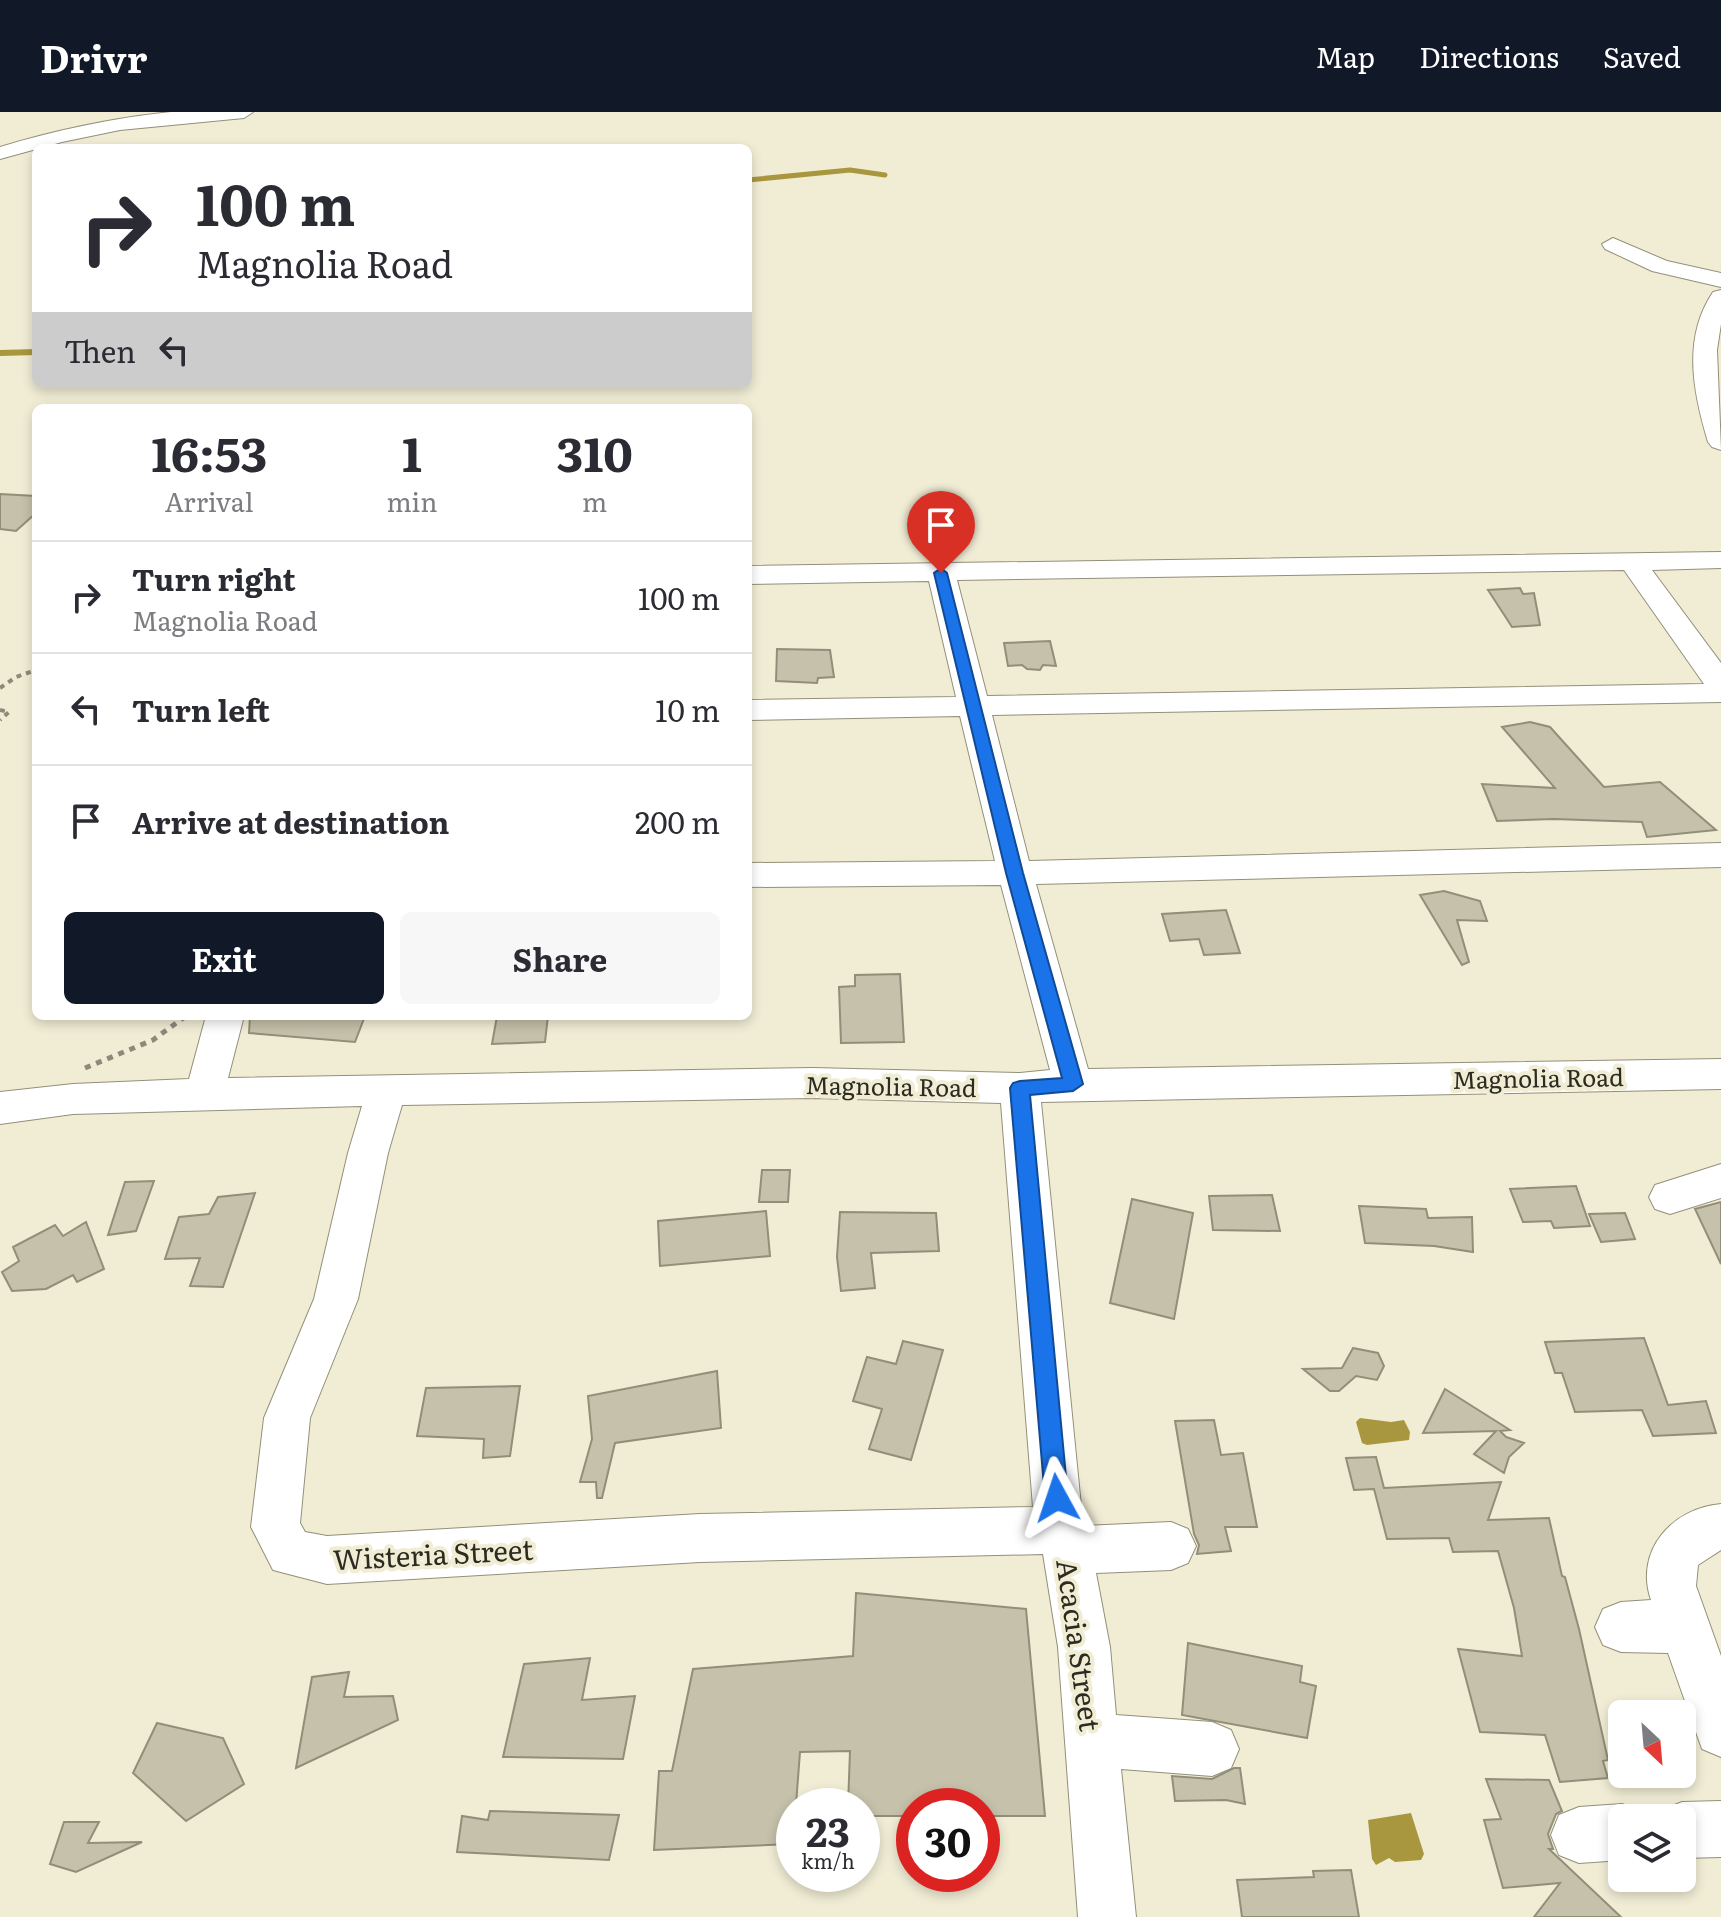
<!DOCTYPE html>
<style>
body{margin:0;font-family:Literata,serif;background:#f7f7f7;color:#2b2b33;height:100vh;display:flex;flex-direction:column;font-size:30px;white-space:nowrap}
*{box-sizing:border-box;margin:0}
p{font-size:26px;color:#7c7c81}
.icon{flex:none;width:44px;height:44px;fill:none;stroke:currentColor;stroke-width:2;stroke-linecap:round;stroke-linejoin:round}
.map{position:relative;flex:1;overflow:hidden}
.drawer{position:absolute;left:32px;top:292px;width:720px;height:616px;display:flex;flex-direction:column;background:#fff;border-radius:12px;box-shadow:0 4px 12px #0003}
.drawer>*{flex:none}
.hud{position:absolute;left:32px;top:32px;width:720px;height:244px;border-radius:12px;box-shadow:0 4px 12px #0003;background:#fff;color:#2b2b33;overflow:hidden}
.needle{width:52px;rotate:154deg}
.tools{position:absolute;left:1608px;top:1588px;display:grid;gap:16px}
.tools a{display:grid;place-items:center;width:88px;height:88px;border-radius:12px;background:#fff;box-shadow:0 4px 12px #0003;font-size:40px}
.speed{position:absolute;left:776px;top:1676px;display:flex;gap:16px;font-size:40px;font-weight:700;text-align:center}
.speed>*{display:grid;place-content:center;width:104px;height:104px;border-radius:50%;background:#fff;box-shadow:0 4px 12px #0003;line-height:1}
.speed small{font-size:20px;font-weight:400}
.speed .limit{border:12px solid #d22;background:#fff;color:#111}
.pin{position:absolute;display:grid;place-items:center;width:68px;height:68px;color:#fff;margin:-82px -34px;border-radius:50% 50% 50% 0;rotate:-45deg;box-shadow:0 0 8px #0007}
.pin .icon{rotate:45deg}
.me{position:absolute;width:88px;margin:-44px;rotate:355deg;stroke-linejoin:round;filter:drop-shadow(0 0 6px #0008)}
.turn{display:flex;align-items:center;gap:28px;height:168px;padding:0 32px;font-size:36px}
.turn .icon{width:104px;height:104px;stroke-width:2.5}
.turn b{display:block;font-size:56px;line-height:68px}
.then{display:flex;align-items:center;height:76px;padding:0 32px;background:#0003;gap:16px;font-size:30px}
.eta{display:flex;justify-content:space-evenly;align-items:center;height:136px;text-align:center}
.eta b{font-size:48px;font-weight:700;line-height:56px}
.primary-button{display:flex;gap:16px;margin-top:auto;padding:16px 32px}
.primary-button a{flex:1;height:92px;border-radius:12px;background:#111827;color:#fff;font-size:32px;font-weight:700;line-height:92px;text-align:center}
.primary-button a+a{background:#f7f7f7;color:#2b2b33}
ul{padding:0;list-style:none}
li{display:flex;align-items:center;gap:24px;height:112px;padding:0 32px;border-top:2px solid #e1e1e2}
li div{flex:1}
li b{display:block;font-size:30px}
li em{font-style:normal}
header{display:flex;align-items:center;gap:48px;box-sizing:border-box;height:112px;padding:0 40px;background:#111827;color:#fff}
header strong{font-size:38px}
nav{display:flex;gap:44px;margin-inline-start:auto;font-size:28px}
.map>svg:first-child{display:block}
.water{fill:#a8973e}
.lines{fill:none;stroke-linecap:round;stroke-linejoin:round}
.stream-far1{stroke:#a8973e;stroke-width:5}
.stream{stroke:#a8973e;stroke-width:6}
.building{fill:#c5c1aa;stroke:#928e79;stroke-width:2}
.minor-casing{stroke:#938f79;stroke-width:2}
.path-far1{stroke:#8d8a7a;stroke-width:4;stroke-dasharray:5 5;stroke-linecap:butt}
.path{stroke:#8d8a7a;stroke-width:5;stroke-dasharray:6 6;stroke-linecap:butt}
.minor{fill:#fff;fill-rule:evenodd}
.route{fill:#1a73e8;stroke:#114b97;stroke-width:2}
.labels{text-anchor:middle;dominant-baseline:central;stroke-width:8;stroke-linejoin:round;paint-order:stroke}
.street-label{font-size:24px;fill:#2c2b22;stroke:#f1edd5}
.near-street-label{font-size:28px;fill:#2c2b22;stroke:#f1edd5}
</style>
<header>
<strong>Drivr</strong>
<nav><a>Map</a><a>Directions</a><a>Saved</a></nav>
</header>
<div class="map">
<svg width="1721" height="1805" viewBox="0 0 1721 1805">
<rect width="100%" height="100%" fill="#f1edd5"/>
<!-- water -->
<path class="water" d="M 1360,1306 L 1391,1310 L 1404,1308 L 1410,1320 L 1409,1328 L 1367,1333 L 1362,1331 L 1356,1310 Z
M 1411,1701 L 1424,1742 L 1421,1748 L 1395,1750 L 1389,1746 L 1376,1753 L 1372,1747 L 1368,1708 Z"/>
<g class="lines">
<!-- stream-far1 -->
<path class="stream-far1" d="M 748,68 L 850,58 L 885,63"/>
<!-- stream -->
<path class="stream" d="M 0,241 L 36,240"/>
</g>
<!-- building -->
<path class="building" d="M 0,382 L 36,384 L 36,401 L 16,419 L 0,417 Z
M 1520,476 L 1523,482 L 1534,481 L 1540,513 L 1512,515 L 1488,478 Z
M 1050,529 L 1056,554 L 1043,553 L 1040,558 L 1027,557 L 1022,553 L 1008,554 L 1004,531 Z
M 777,537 L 830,538 L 834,565 L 818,566 L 817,571 L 776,569 Z
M 1530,610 L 1550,615 L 1604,675 L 1660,670 L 1716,718 L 1647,725 L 1642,710 L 1554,707 L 1497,709 L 1482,672 L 1555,676 L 1502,615 Z
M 1444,779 L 1480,789 L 1487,809 L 1457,808 L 1469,850 L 1462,853 L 1420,783 Z
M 1226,798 L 1240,841 L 1204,843 L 1199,827 L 1170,829 L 1162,802 Z
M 900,862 L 904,930 L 841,931 L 839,875 L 855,874 L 855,863 Z
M 250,904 L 365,904 L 355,930 L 249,921 Z
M 497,904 L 548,904 L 545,930 L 492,932 Z
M 762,1058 L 790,1058 L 788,1090 L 759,1090 Z
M 154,1069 L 136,1119 L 108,1123 L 125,1070 Z
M 1576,1074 L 1590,1114 L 1554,1116 L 1551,1109 L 1523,1110 L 1510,1077 Z
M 255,1081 L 223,1175 L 190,1174 L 200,1146 L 165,1147 L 179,1105 L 209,1102 L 218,1085 Z
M 1272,1083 L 1280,1119 L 1213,1118 L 1209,1084 Z
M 1132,1087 L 1193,1101 L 1174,1207 L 1110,1191 Z
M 1721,1090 L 1721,1152 L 1695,1097 Z
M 1359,1094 L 1426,1097 L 1428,1106 L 1472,1105 L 1473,1140 L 1434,1134 L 1365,1131 Z
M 766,1099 L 770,1144 L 660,1154 L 658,1109 Z
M 840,1100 L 936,1101 L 939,1139 L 871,1141 L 875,1176 L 841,1179 L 837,1145 Z
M 1625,1101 L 1635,1127 L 1601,1130 L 1589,1102 Z
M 86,1110 L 104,1157 L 77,1170 L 73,1163 L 46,1177 L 12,1179 L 2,1160 L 19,1149 L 13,1135 L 55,1113 L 63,1124 Z
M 1644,1226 L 1668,1293 L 1706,1289 L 1716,1321 L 1653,1324 L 1642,1298 L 1575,1300 L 1562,1261 L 1555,1261 L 1545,1230 Z
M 903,1229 L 943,1238 L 911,1348 L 869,1337 L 882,1297 L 853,1289 L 867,1245 L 896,1252 Z
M 1353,1236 L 1378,1241 L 1384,1254 L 1377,1268 L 1356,1264 L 1339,1279 L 1330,1279 L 1303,1257 L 1342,1256 Z
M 717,1259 L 721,1316 L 615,1331 L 602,1386 L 597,1386 L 596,1370 L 580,1370 L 592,1327 L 588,1284 Z
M 520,1274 L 510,1344 L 483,1346 L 484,1327 L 417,1324 L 426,1276 Z
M 1445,1277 L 1510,1318 L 1500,1319 L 1506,1325 L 1524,1331 L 1509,1345 L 1504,1361 L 1474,1342 L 1496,1319 L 1423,1321 Z
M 1214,1308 L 1221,1343 L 1243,1341 L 1257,1415 L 1225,1415 L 1231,1439 L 1197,1442 L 1199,1433 L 1194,1422 L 1175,1309 Z
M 1376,1345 L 1384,1376 L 1501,1370 L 1488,1408 L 1549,1406 L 1562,1464 L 1565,1465 L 1579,1517 L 1608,1648 L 1603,1649 L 1608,1666 L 1560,1670 L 1545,1623 L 1480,1620 L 1458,1537 L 1522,1544 L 1514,1496 L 1498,1439 L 1453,1440 L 1449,1426 L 1387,1427 L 1374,1377 L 1354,1378 L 1346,1346 Z
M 856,1481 L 1026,1497 L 1045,1704 L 982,1704 L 982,1694 L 914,1694 L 914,1704 L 862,1704 L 862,1694 L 848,1694 L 850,1639 L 800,1640 L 793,1732 L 654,1738 L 659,1659 L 672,1659 L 693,1557 L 853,1544 Z
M 1188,1531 L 1302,1554 L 1300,1570 L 1316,1574 L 1307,1626 L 1182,1603 Z
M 590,1546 L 582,1588 L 635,1584 L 623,1647 L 503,1645 L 524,1552 Z
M 349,1560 L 344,1585 L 393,1584 L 398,1608 L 296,1656 L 312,1565 Z
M 157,1611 L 223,1626 L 244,1672 L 186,1709 L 133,1661 Z
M 1234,1656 L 1240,1656 L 1245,1692 L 1226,1688 L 1175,1689 L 1172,1664 L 1212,1667 Z
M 1486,1667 L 1549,1668 L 1562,1699 L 1556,1702 L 1548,1722 L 1553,1737 L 1549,1737 L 1621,1805 L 1534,1805 L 1560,1771 L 1503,1776 L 1484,1708 L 1501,1707 Z
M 490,1699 L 619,1703 L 609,1748 L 457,1740 L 462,1704 L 488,1708 Z
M 64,1710 L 99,1710 L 88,1731 L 142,1730 L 76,1760 L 50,1752 Z
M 1351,1758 L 1359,1805 L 1242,1805 L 1237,1768 L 1314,1765 L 1313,1759 Z"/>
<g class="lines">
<!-- minor casing -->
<g class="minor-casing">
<path id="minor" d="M 171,0 L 253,0 L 244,6 L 120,18 L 62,30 L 0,47 L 0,35 C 56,18 113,6 171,0 Z
M 1613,126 L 1667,149 L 1721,161 L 1721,175 L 1652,159 L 1605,137 L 1602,132 Z
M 1721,178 L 1721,212 L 1717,238 L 1721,338 L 1712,335 L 1708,330 C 1693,280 1682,226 1713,180 Z
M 1721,440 L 1721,456 L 1652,458 L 1721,551 L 1721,590 L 992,603 L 1029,749 L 1721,731 L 1721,755 L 1036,772 L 1088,957 L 1721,947 L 1721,977 L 1041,990 L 1083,1414 L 1171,1410 L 1188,1417 L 1196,1434 L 1188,1451 L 1171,1458 L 1096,1461 L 1110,1535 L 1116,1603 L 1212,1610 L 1231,1618 L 1239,1637 L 1231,1656 L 1212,1664 L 1121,1657 L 1136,1805 L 1078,1805 L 1058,1535 L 1043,1442 L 700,1450 L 327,1472 L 273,1458 L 251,1415 L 264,1306 L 314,1187 L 348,1041 L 362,994 L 73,1002 L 0,1012 L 0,980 L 73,972 L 189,967 L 206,904 L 244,904 L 228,966 L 813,956 L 1020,961 L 1050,958 L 1001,773 L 748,775 L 748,751 L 995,749 L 960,604 L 748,608 L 748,588 L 956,585 L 929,469 L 748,472 L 748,454 ZM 1624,458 L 1704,572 L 987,584 L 957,468 ZM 813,986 L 1001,991 L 1033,1395 L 700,1402 L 327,1424 L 305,1420 L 300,1411 L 310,1306 L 358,1187 L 388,1041 L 402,993 Z
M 1721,1052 L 1721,1086 L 1670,1102 L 1655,1097 L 1649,1085 L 1655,1073 Z
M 1721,1392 L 1721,1438 L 1698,1453 L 1696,1474 L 1721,1544 L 1721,1645 L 1702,1637 L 1668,1541 L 1621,1540 L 1603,1533 L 1595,1515 L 1603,1497 L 1621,1490 L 1651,1488 C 1634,1439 1672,1396 1721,1392 Z
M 1721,1689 L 1721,1745 L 1682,1746 L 1682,1706 L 1659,1706 L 1662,1698 L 1682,1690 Z
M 1622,1692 L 1642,1700 L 1644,1706 L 1622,1706 L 1622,1748 L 1579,1751 L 1559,1743 L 1551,1723 L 1559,1703 L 1579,1695 Z"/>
</g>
<!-- path-far1 -->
<path class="path-far1" d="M 0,576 L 16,565 L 36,558
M 0,598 L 9,600 L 0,608"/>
<!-- path -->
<path class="path" d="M 85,956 L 153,928 L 186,904"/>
<!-- minor -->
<use href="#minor" class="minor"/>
</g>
<!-- route -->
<path class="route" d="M 941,456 L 947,461 L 1023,761 L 1083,972 L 1073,979 L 1030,983 L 1068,1386 L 1065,1394 L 1057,1397 L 1048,1394 L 1045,1386 L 1010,976 L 1013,971 L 1020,969 L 1062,966 L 1006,761 L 934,461 Z"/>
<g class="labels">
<!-- street labels -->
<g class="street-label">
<text transform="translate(1538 965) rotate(-1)">Magnolia Road</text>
<text transform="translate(891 973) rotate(1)">Magnolia Road</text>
</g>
<!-- near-street labels -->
<g class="near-street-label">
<text transform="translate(433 1441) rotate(-3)">Wisteria Street</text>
<text transform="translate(1080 1533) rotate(82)">Acacia Street</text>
</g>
</g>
</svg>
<div class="tools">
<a><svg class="needle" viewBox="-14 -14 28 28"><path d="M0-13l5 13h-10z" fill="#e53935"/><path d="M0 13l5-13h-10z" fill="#7c7c81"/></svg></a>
<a><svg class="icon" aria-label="layers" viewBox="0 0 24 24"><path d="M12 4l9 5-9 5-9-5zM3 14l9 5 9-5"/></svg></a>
</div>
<div class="speed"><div>23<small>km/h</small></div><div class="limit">30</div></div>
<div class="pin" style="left:941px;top:461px;background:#d93025"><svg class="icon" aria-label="arrive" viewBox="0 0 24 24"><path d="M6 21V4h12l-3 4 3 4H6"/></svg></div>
<svg class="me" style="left:1057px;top:1386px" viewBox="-20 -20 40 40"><path d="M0-17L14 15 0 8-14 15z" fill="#1a73e8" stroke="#fff" stroke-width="4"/></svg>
<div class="hud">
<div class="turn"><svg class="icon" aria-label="right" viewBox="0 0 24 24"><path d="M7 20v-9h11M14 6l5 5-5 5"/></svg><div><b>100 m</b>Magnolia Road</div></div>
<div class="then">Then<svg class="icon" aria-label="left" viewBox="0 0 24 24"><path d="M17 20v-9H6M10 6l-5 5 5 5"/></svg></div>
</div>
<section class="drawer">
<div class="eta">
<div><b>16:53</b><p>Arrival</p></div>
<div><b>1</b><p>min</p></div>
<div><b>310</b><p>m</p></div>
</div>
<ul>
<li><svg class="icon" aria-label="right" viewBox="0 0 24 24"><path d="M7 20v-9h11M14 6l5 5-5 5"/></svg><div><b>Turn right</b><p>Magnolia Road</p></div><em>100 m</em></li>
<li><svg class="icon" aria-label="left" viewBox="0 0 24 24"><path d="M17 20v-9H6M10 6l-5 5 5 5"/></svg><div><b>Turn left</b></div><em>10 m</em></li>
<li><svg class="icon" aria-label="arrive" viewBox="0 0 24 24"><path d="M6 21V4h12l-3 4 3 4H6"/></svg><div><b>Arrive at destination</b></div><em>200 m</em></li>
</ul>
<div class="primary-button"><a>Exit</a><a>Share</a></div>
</section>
</div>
